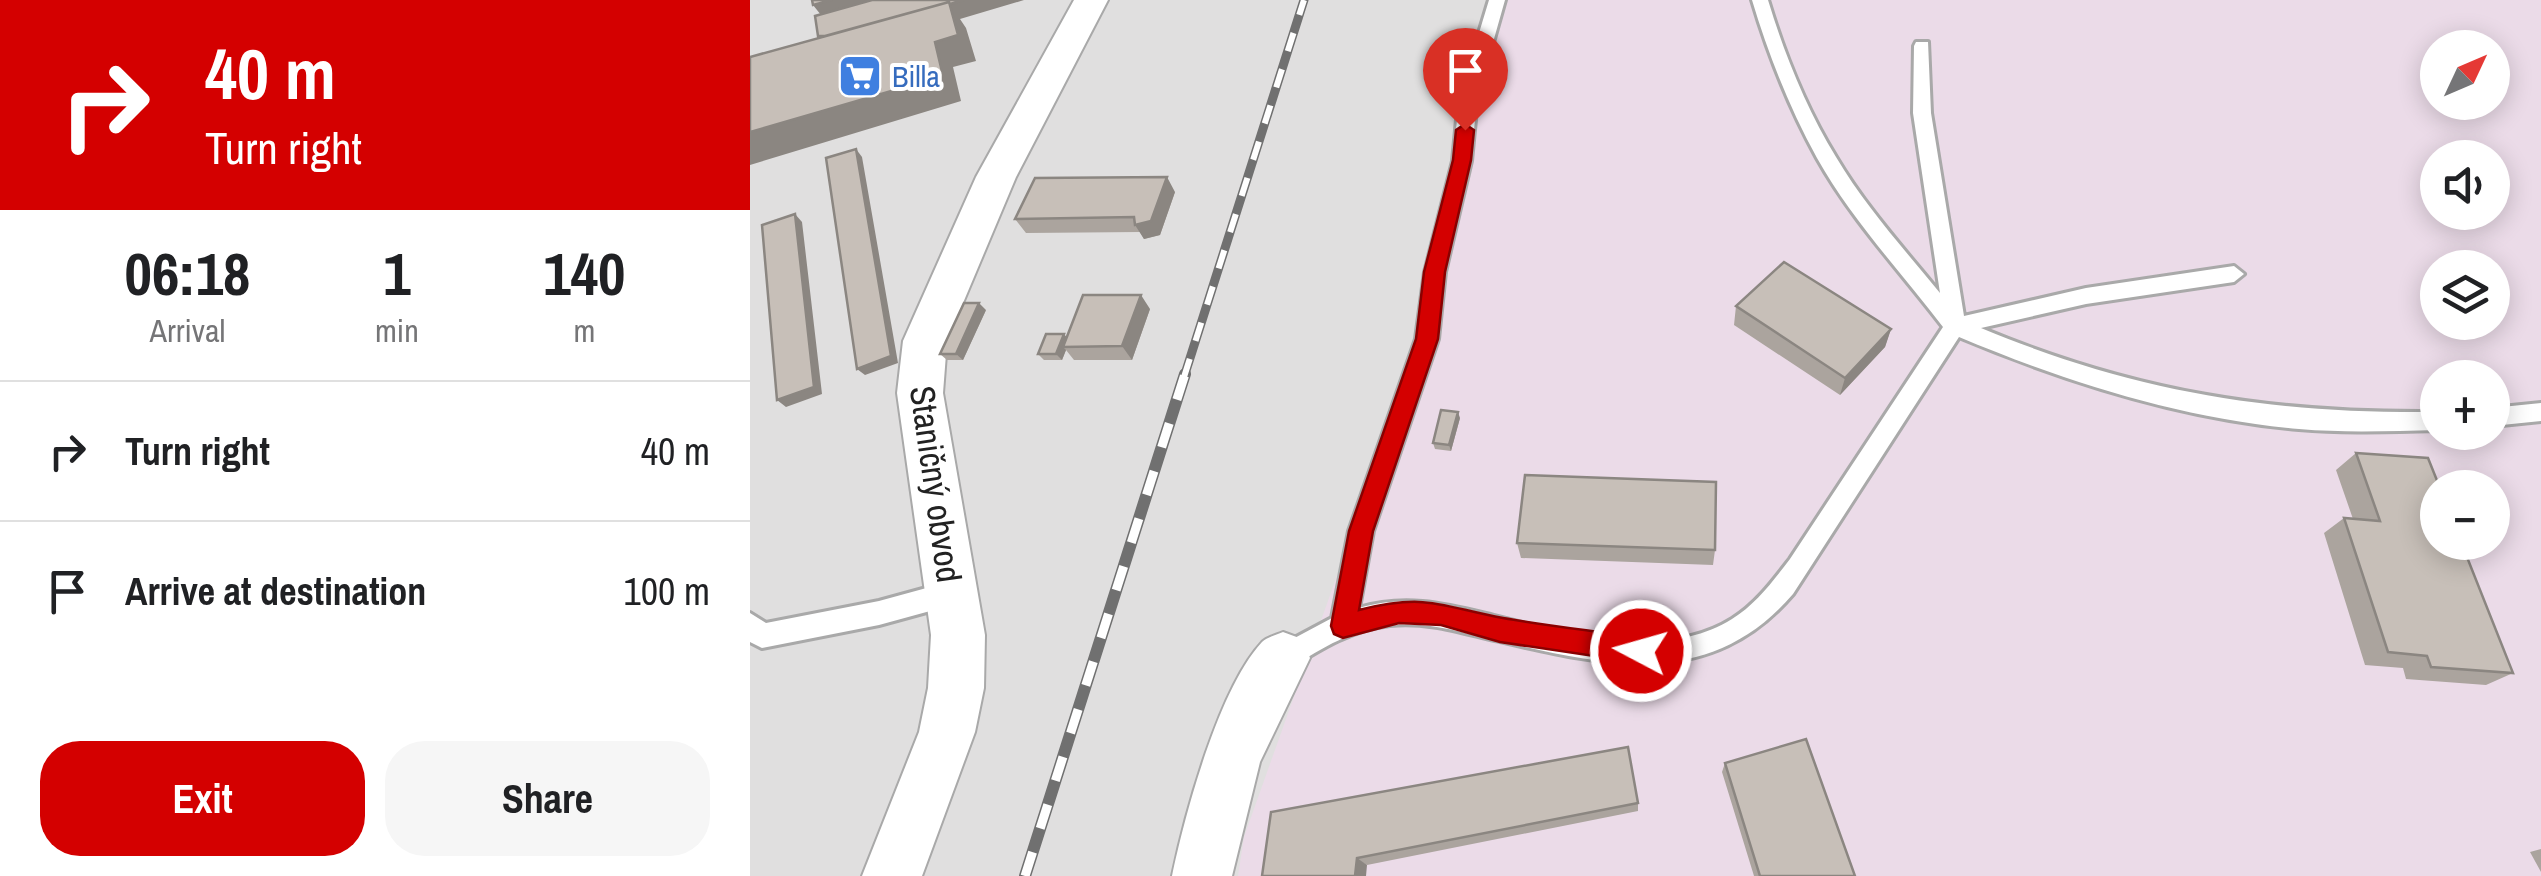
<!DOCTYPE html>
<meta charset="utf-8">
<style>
body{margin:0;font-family:"Archivo Narrow",sans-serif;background:#f6f6f6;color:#202124;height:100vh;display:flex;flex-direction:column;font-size:38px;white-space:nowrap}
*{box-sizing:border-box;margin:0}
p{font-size:32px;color:#757577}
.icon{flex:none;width:55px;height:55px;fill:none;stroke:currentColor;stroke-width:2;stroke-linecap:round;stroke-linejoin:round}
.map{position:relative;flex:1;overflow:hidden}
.sheet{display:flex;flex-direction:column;background:#fff;width:750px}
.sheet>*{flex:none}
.guide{background:#d40000;color:#fff;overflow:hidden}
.needle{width:65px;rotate:46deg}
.tools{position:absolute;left:1670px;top:30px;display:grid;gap:20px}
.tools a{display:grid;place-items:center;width:90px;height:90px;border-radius:50%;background:#fff;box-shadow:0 5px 25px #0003;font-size:50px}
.pin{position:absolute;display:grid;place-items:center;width:85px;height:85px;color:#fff;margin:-102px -42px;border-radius:50% 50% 50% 0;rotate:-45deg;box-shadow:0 0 10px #0007}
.pin .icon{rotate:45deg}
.me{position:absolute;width:110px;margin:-55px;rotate:276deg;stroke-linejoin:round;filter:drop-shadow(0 0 8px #0008)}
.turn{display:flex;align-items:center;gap:35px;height:210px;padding:0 40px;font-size:45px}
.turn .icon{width:130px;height:130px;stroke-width:2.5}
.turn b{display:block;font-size:70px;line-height:85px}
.eta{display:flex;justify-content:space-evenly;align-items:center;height:170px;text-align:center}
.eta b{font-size:60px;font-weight:700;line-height:70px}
.primary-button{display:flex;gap:20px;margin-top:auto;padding:20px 40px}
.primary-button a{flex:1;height:115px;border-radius:40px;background:#d40000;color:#fff;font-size:40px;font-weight:700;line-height:115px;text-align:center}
.primary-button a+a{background:#f6f6f6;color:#202124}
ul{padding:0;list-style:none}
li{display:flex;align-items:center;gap:30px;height:140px;padding:0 40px;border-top:2px solid #e0e0e0}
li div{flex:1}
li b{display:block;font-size:38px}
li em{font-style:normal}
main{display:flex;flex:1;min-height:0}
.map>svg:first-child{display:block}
.residential{fill:#e0dfdf;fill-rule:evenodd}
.industrial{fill:#ebdbe8;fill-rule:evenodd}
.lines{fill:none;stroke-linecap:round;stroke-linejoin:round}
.lane-casing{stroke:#a9a9a9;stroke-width:6}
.street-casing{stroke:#a9a9a9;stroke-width:4}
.lane{fill:#fff;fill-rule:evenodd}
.street{fill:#fff;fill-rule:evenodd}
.rail-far1-casing{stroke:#707070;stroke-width:9}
.rail-casing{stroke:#707070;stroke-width:12}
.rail-far1{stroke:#fff;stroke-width:6;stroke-dasharray:19;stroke-linecap:butt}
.rail{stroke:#fff;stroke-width:9;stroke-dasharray:25;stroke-linecap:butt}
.wall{fill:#aba49e}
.shaded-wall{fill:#8b8681}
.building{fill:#c7bfb8;stroke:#8b8681;stroke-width:2.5}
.route{fill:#d40000;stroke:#8a0000;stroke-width:2.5}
.labels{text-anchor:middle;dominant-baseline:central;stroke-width:8;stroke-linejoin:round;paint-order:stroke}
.far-shop-label{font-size:30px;fill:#366cbe;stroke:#fff;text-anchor:start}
.street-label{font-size:35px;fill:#222;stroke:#fff}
</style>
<main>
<section class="sheet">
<div class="guide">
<div class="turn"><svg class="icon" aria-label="right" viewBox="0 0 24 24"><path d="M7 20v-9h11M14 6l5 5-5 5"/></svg><div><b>40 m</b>Turn right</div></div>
</div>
<div class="eta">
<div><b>06:18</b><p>Arrival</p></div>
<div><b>1</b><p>min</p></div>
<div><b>140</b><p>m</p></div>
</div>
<ul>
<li><svg class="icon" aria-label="right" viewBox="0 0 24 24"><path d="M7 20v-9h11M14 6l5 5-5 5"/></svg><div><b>Turn right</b></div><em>40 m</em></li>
<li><svg class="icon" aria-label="arrive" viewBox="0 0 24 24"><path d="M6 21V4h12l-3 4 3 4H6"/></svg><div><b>Arrive at destination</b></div><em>100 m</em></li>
</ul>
<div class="primary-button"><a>Exit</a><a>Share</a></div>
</section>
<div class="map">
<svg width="1791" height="876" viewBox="0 0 1791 876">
<rect width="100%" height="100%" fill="#f2efe9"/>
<!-- residential -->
<path class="residential" d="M 0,0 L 1791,0 L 1791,876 L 0,876 ZM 1688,48 L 1742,48 L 1742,102 L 1688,102 ZM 1688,158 L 1742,158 L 1742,212 L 1688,212 ZM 1688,268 L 1742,268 L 1742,322 L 1688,322 ZM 1688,378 L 1742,378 L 1742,432 L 1688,432 ZM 1688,488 L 1742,488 L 1742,542 L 1688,542 Z"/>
<!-- industrial -->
<path class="industrial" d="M 739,0 L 1791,0 L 1791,876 L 488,876 L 494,837 L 659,373 ZM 1688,48 L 1742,48 L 1742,102 L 1688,102 ZM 1688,158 L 1742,158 L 1742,212 L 1688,212 ZM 1688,268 L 1742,268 L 1742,322 L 1688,322 ZM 1688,378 L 1742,378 L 1742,432 L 1688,432 ZM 1688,488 L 1742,488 L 1742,542 L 1688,542 Z"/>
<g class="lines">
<!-- lane casing -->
<g class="lane-casing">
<path id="lane" d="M 739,0 L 755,0 L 727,99 L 721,161 L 695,272 L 688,339 L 623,531 L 609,608 C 653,595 692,603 736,614 C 810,632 912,663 982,619 C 1006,604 1023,581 1040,559 L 1193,327 C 1151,272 1101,219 1067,158 C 1040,109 1018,54 1002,0 L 1018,0 C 1034,53 1057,110 1086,157 C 1115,206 1154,249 1190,293 L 1163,113 L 1164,46 L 1166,42 L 1178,42 L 1181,113 L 1214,316 L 1336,288 L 1484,266 L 1494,274 L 1484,282 L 1336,304 L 1231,328 C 1385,392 1522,414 1688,412 L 1688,430 C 1641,431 1595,433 1549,429 C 1433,419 1316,382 1209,337 L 1043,594 C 960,691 856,666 745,640 C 710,632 677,621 640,625 C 603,629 572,648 542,667 L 533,670 L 524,667 L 520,658 L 524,649 L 582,618 L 599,531 L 666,339 L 675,272 L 703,161 L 709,99 Z
M 1791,403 L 1791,421 L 1742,426 L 1742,408 Z
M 202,581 L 211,585 L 214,593 L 211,601 L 202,605 L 129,625 L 12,648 L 0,642 L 0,613 L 16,623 L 129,601 Z"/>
</g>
<!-- street casing -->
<g class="street-casing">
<path id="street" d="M 324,0 L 358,0 L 266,177 L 197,341 L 193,393 L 235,635 L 234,688 L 225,732 L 172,876 L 112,876 L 169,732 L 178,688 L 181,635 L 147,393 L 153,341 L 226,177 Z
M 533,632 L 552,639 L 560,658 L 510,762 L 482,876 L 422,876 C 435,814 469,688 512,642 C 517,637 526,635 533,632 Z"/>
</g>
<!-- lane -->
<use href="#lane" class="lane"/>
<!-- street -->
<use href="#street" class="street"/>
<!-- rail-far1 casing -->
<g class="rail-far1-casing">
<path id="rail-far1" d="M 434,377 L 554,0"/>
</g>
<!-- rail casing -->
<g class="rail-casing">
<path id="rail" d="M 275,876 L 435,374"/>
</g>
<!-- rail-far1 -->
<use href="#rail-far1" class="rail-far1"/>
<!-- rail -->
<use href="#rail" class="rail"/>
</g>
<!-- wall -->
<path class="wall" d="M 425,192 L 410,235 L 394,239 L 390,232 L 276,233 L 265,219 Z
M 986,306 L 1141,329 L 1135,347 L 1090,395 L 984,325 Z
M 400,309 L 382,360 L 324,360 L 316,350 L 312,360 L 294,360 L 288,354 L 317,338 Z
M 236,310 L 213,360 L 197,360 L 190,354 Z
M 710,418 L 701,451 L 685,449 L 683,443 Z
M 1606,453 L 1763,673 L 1736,685 L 1656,679 L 1653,668 L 1615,665 L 1574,533 L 1594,518 L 1603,519 L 1586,470 Z
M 767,543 L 965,550 L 963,565 L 771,558 Z
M 975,763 L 1105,876 L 1004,876 L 972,772 Z
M 888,803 L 888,811 L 617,865 L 521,812 Z
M 1791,849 L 1791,872 L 1780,852 Z"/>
<!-- shaded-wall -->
<path class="shaded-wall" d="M 68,0 L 149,0 L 75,20 L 63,5 Z
M 214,0 L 274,0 L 210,19 L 216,28 L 226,61 L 203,67 L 211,101 L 0,165 L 0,132 L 87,36 Z
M 106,149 L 112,157 L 148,363 L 115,375 L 107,369 Z
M 417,177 L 425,192 L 410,235 L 394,239 L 385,225 Z
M 45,214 L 52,222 L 72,394 L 36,407 L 27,400 Z
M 391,295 L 400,309 L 382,360 L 372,346 Z
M 229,303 L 236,310 L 213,360 L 206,354 Z
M 1141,329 L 1135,347 L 1090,395 L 1095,378 Z
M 314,334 L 320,341 L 313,347 L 316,350 L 312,360 L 306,354 Z
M 708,412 L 710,418 L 701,451 L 699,445 Z
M 607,858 L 617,865 L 616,876 L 605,876 Z"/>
<!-- building -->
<path class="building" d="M 62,0 L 82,0 L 63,5 Z
M 122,0 L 214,0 L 200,4 L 199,2 L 75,36 L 68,36 L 65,16 Z
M 199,2 L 208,35 L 185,42 L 193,76 L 0,132 L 0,57 Z
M 106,149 L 141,356 L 107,369 L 76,158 Z
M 417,177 L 401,221 L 385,225 L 384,217 L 265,219 L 285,178 Z
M 45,214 L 64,387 L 27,400 L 12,225 Z
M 1034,262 L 1141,329 L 1095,378 L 986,306 Z
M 333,295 L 391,295 L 372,346 L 313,347 Z
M 214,303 L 229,303 L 206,354 L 190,354 Z
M 296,334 L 314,334 L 306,354 L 288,354 Z
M 691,410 L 708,412 L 699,445 L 683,443 Z
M 1606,453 L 1678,458 L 1690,488 L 1688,488 L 1688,542 L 1711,542 L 1763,673 L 1681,667 L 1677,656 L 1638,652 L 1594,518 L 1630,521 Z
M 775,475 L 966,482 L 965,550 L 767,543 Z
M 1056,739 L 1105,876 L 1010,876 L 975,763 Z
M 878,747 L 888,803 L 607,858 L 605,876 L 512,876 L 521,812 Z"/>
<!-- route -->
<path class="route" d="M 715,124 L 724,130 L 721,160 L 695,272 L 688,339 L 623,531 L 609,610 C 677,593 689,606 753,618 C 798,626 845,631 891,638 L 900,642 L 904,651 L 900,660 L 891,663 L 750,642 L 691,625 L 649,623 L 593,638 L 584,634 L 581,626 L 599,531 L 666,339 L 674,272 L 703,160 L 706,130 Z"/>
<!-- icons -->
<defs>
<g id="supermarket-square" transform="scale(2.25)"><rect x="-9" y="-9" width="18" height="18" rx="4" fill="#3f7fe0" stroke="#fff"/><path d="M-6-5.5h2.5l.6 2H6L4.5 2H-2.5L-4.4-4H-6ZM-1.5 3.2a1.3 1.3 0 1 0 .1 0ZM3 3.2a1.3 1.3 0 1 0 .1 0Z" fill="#fff"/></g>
</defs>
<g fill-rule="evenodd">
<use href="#supermarket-square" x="110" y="76"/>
</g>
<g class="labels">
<!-- far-shop labels -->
<g class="far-shop-label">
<text x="142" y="76">Billa</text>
</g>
<!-- street labels -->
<g class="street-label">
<text transform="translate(186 484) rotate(82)">Staničný obvod</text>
</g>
</g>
</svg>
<div class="tools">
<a><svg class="needle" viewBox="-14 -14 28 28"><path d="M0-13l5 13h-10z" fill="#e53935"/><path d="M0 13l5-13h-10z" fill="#757577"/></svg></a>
<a><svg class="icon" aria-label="sound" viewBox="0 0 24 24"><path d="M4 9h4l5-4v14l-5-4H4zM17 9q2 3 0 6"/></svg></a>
<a><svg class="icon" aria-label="layers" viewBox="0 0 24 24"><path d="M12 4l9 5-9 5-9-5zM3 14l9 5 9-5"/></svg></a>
<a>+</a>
<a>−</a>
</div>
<div class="pin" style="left:715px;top:130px;background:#d93025"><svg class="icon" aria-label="arrive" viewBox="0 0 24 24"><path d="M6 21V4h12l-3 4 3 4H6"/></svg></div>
<svg class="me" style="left:891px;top:651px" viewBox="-20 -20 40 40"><circle r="17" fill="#d40000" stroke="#fff" stroke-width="3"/><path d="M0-11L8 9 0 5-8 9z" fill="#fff"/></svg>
</div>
</main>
